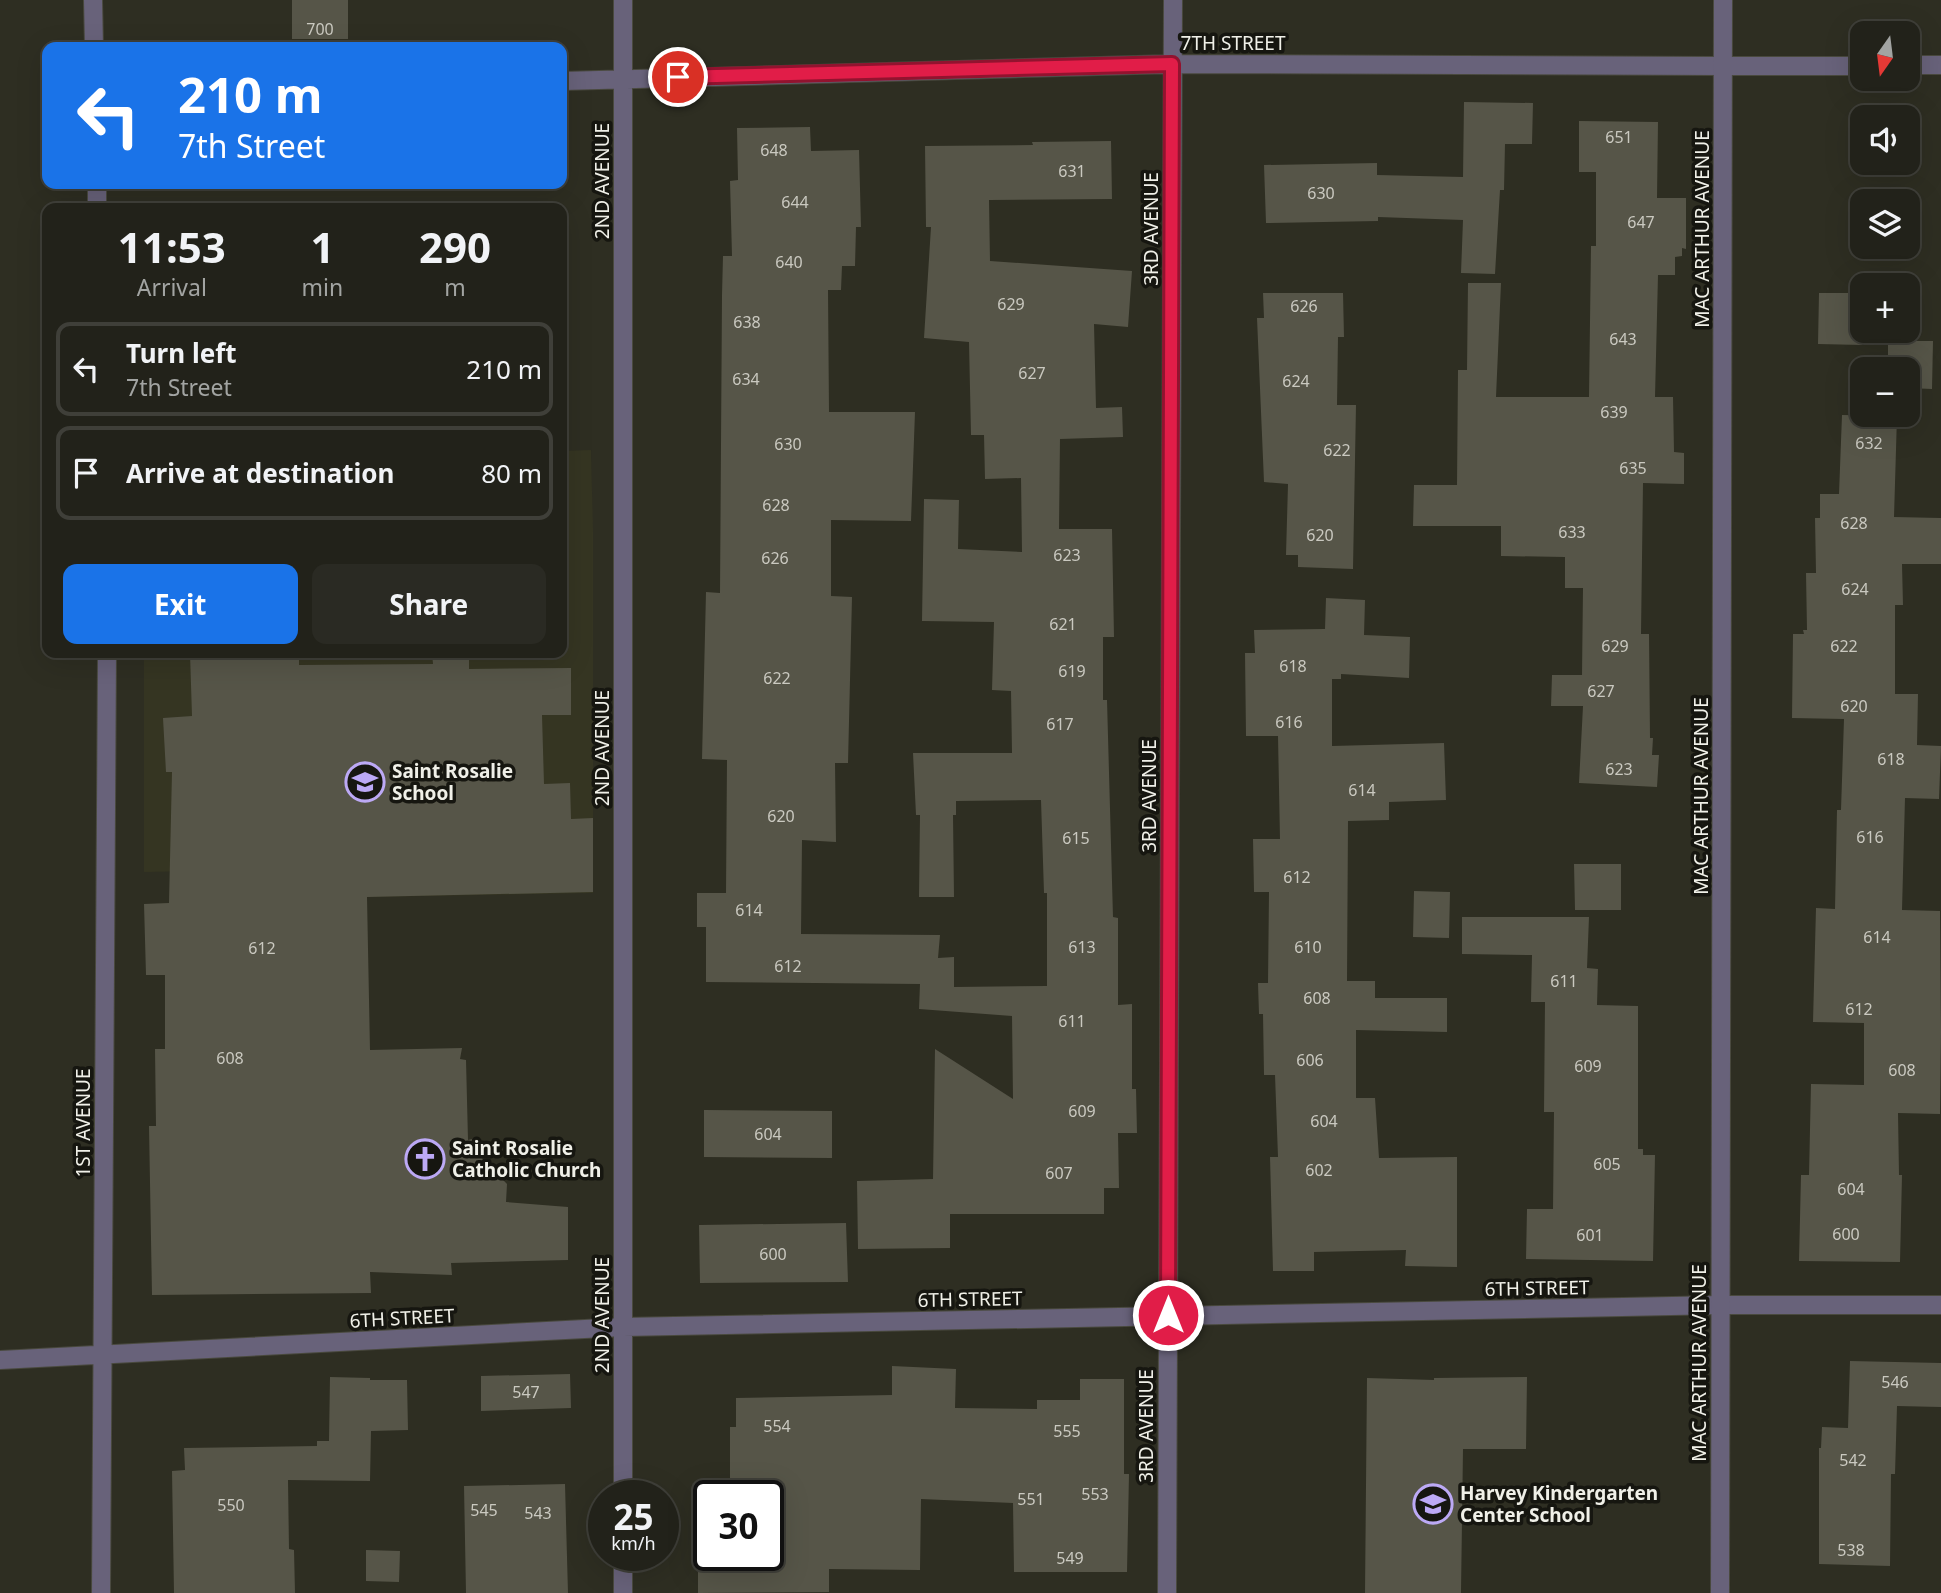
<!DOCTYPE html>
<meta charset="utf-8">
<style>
body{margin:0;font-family:"Noto Sans",sans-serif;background:#2a2a23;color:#f1f3f6;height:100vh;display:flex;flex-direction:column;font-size:26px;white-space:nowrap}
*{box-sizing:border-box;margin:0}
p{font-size:23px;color:#a2a4a2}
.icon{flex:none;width:38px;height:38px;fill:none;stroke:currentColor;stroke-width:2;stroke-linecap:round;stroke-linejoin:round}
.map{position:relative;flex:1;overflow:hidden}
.details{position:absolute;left:42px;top:203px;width:525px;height:455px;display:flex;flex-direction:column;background:#22221a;border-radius:14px;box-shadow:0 7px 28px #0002,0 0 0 2px #3f3f39}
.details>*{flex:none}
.guide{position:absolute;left:42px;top:42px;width:525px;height:147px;border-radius:14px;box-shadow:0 7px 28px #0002,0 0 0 2px #3f3f39;background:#1a73e8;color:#fff;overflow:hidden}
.needle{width:46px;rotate:194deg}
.buttons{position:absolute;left:1850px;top:21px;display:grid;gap:14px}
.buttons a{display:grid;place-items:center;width:70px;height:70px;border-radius:14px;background:#22221a;box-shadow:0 7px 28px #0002,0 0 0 2px #3f3f39;font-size:35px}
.speed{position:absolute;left:588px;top:1480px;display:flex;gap:14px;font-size:35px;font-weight:700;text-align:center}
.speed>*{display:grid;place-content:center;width:91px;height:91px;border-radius:50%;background:#22221a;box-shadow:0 7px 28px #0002,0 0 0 2px #3f3f39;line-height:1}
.speed small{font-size:18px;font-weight:400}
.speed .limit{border:4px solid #111;border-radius:10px;background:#fff;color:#111}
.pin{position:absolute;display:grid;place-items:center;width:60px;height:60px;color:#fff;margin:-30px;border:4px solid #fff;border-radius:50%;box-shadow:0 2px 7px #0007}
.me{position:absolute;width:77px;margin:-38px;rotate:0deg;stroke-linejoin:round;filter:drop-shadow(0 0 5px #0008)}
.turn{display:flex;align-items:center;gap:24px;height:147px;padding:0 21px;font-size:32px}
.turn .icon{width:91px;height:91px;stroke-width:2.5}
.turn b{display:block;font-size:49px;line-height:60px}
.eta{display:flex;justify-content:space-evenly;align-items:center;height:119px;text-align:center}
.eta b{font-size:42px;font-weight:700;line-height:49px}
.primary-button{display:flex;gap:14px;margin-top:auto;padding:14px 21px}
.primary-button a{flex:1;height:80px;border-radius:14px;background:#1a73e8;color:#fff;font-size:28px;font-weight:700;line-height:80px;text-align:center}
.primary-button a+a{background:#2a2a23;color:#f1f3f6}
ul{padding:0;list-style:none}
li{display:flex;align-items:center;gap:21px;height:94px;margin:0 14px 10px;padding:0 7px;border:4px solid #3f3f39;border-radius:14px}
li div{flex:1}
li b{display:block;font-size:26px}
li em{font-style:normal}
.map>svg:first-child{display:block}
.built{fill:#353522}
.building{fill:#565548}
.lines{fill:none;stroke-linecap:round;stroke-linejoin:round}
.minor-casing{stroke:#49493e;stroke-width:20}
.tertiary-casing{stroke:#49493e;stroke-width:20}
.minor{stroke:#68627a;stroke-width:18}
.tertiary{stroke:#68627a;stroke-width:18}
.route-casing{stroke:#92132f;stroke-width:18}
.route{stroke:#e11d48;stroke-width:12}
.labels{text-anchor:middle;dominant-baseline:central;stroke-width:7;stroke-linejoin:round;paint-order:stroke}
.number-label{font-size:16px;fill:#cac9c0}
.street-label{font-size:19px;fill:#f0f0e8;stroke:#161610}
.poi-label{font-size:19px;font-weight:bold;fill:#f0f0e8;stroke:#161610;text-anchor:start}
</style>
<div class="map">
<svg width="1941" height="1593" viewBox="0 0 1941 1593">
<rect width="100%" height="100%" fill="#2e2e22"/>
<!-- built -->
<path class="built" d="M 591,450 L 593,532 L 593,893 L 367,897 L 344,868 L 144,872 L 144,653 L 562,653 L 562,451 Z"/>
<!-- building -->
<path class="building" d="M 292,0 L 348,0 L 348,39 L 292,39 Z
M 1464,102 L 1533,103 L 1532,144 L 1505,144 L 1504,190 L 1500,190 L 1495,274 L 1461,273 L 1463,220 L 1378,217 L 1378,221 L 1266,223 L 1264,165 L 1377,163 L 1377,175 L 1463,177 Z
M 1579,121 L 1658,122 L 1657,198 L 1686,198 L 1686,249 L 1682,248 L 1682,256 L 1675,257 L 1675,275 L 1658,275 L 1655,397 L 1673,397 L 1674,452 L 1684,453 L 1684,484 L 1643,483 L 1641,634 L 1649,634 L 1650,738 L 1653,738 L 1652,755 L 1659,755 L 1657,787 L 1579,783 L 1583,706 L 1551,706 L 1552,675 L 1582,675 L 1583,588 L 1565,588 L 1565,557 L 1501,556 L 1501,526 L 1413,526 L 1414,485 L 1457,485 L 1458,370 L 1467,370 L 1468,283 L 1501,283 L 1496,397 L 1589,397 L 1591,246 L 1596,246 L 1596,172 L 1579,172 Z
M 810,127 L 811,151 L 859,150 L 861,227 L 856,227 L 855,266 L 842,266 L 841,290 L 828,290 L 829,412 L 915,412 L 911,521 L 831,520 L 831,596 L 852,597 L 848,763 L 835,763 L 836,842 L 802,840 L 801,934 L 940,935 L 938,958 L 954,957 L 954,987 L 1047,986 L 1047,893 L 1044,893 L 1041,800 L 956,801 L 956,815 L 953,815 L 954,897 L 919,897 L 920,815 L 916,815 L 913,753 L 1012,753 L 1011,691 L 992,690 L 994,622 L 922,621 L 924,499 L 959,500 L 958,549 L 1022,552 L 1021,478 L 985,479 L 984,435 L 971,435 L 969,342 L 924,338 L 931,227 L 926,227 L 925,146 L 1033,145 L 1032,142 L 1111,141 L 1112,199 L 989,200 L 990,261 L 1132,271 L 1128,327 L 1094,324 L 1096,408 L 1122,407 L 1123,437 L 1060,439 L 1059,529 L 1112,529 L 1114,637 L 1103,637 L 1103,700 L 1107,700 L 1113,917 L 1118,918 L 1118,1005 L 1132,1004 L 1132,1089 L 1136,1089 L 1137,1133 L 1118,1133 L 1119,1188 L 1104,1188 L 1104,1214 L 950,1214 L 950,1248 L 858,1249 L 857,1181 L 933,1179 L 935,1049 L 1013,1099 L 1012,1016 L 919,1009 L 920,984 L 706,982 L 706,927 L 697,927 L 697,893 L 726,893 L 727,760 L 702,759 L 706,592 L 720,593 L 722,295 L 723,256 L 732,256 L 730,181 L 738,180 L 737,128 Z
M 1263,293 L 1343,293 L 1344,337 L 1338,337 L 1337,405 L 1356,405 L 1353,569 L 1298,567 L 1298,555 L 1286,555 L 1288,484 L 1264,482 L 1257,318 L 1264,318 Z
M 1819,293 L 1862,293 L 1862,345 L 1818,344 Z
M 1888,341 L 1933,341 L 1932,389 L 1908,388 L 1908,369 L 1888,369 Z
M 1842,415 L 1897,416 L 1894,517 L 1941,518 L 1941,564 L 1902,564 L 1903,605 L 1895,605 L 1895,694 L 1918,694 L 1917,745 L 1941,746 L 1939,799 L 1905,798 L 1902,910 L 1940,911 L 1941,1032 L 1940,1114 L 1898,1113 L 1899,1175 L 1902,1175 L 1900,1262 L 1799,1261 L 1801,1175 L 1809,1175 L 1811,1084 L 1864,1085 L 1864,1023 L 1813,1022 L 1816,908 L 1835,909 L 1837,810 L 1841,810 L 1844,719 L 1792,718 L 1793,634 L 1804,634 L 1803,630 L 1807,630 L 1806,573 L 1816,573 L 1815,518 L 1820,518 L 1820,494 L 1839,494 Z
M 1326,598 L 1365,600 L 1364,635 L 1410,637 L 1409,678 L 1341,674 L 1341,679 L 1332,679 L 1332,746 L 1444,743 L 1446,800 L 1389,802 L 1389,820 L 1348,821 L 1347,981 L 1375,981 L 1375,998 L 1447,998 L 1447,1032 L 1356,1030 L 1356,1098 L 1375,1098 L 1379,1158 L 1457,1157 L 1457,1267 L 1405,1266 L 1406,1250 L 1314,1252 L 1314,1271 L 1273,1271 L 1270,1157 L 1278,1157 L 1275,1075 L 1264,1075 L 1263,1014 L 1259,1014 L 1258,983 L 1268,983 L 1269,892 L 1254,892 L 1253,839 L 1280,839 L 1278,736 L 1246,736 L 1245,653 L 1255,653 L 1254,630 L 1325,629 Z
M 190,653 L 282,653 L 282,658 L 299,658 L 299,665 L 433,664 L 432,653 L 469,653 L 469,669 L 571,668 L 571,715 L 542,715 L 544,784 L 570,783 L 571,819 L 593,818 L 593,892 L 367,897 L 370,1050 L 462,1048 L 460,1059 L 466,1060 L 468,1140 L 476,1138 L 477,1153 L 507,1184 L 506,1202 L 568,1207 L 568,1260 L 451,1263 L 452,1275 L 370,1272 L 371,1293 L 152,1295 L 149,1126 L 156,1126 L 155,1049 L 165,1049 L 165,975 L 146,975 L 144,904 L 169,903 L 172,772 L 166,772 L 163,718 L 192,716 Z
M 1574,864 L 1621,864 L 1621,910 L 1575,910 Z
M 1414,891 L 1450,892 L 1449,938 L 1413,937 Z
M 1462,917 L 1589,917 L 1587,968 L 1598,969 L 1597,1005 L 1638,1006 L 1638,1149 L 1643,1149 L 1643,1155 L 1655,1155 L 1653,1261 L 1526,1259 L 1527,1209 L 1553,1209 L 1554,1112 L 1544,1112 L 1545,1002 L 1531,1002 L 1532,955 L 1462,954 Z
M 704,1110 L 832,1111 L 832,1158 L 704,1157 Z
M 846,1223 L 848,1282 L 700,1283 L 699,1225 Z
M 1850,1361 L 1941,1363 L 1941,1407 L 1897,1406 L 1895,1474 L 1891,1474 L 1890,1566 L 1819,1564 L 1819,1448 L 1821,1448 L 1822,1427 L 1848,1428 Z
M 892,1366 L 956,1369 L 955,1408 L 1037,1409 L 1037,1400 L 1080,1400 L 1080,1379 L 1124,1379 L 1124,1474 L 1129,1474 L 1127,1572 L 1014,1572 L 1013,1503 L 921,1499 L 920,1570 L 829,1569 L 829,1592 L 698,1593 L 698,1563 L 768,1562 L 768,1496 L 730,1496 L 730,1427 L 736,1427 L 736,1398 L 892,1395 Z
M 570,1374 L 571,1408 L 481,1411 L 481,1376 Z
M 330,1377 L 370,1378 L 370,1380 L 407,1380 L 408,1430 L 371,1431 L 370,1481 L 288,1480 L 289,1549 L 294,1550 L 295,1593 L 174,1593 L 172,1471 L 185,1470 L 184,1448 L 317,1446 L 317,1441 L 329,1441 Z
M 1527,1377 L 1526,1449 L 1463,1449 L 1461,1593 L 1365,1593 L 1367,1378 L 1434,1380 L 1434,1378 Z
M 565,1484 L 568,1593 L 466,1593 L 464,1486 Z
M 366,1550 L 400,1551 L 399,1582 L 366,1581 Z"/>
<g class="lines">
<!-- minor casing -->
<g class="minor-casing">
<path id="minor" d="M 93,0 L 94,47
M 623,0 L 623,1496
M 562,81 L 1173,64 L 1723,66
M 97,184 L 97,208
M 0,1360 L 623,1327 L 1721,1305 L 1941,1305
M 101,1593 L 107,653
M 623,1593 L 623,1556
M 1167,1593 L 1173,0"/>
</g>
<!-- tertiary casing -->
<g class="tertiary-casing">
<path id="tertiary" d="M 1908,65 L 1941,65
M 1723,66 L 1862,66
M 1720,1593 L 1723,0"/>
</g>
<!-- minor -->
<use href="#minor" class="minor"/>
<!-- tertiary -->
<use href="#tertiary" class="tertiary"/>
</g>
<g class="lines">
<!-- route casing -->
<g class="route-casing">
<path id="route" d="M 678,77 L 1172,64 L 1168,1315"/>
</g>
<!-- route -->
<use href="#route" class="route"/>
</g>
<!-- icons -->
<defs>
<g id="school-ring" transform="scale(2.0125)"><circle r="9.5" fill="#161610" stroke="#bca9f5" stroke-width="1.5"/><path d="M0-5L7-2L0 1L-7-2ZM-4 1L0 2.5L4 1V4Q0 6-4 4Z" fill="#bca9f5"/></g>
<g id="church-ring" transform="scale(2.0125)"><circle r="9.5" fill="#161610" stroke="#bca9f5" stroke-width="1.5"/><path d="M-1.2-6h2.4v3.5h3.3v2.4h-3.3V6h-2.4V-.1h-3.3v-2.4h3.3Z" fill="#bca9f5"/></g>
</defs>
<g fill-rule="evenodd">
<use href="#school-ring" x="365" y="782"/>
<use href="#church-ring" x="425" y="1159"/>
<use href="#school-ring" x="1433" y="1504"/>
</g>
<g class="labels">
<!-- number labels -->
<g class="number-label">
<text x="320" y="29">700</text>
<text x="1619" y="137">651</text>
<text x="774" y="150">648</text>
<text x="1072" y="171">631</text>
<text x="1321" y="193">630</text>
<text x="795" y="202">644</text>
<text x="1641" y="222">647</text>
<text x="789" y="262">640</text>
<text x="1011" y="304">629</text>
<text x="1304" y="306">626</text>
<text x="747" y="322">638</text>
<text x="1623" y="339">643</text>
<text x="1032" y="373">627</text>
<text x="746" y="379">634</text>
<text x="1296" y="381">624</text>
<text x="1614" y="412">639</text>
<text x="1869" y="443">632</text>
<text x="788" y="444">630</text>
<text x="1337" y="450">622</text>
<text x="1633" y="468">635</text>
<text x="776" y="505">628</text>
<text x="1854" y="523">628</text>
<text x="1572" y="532">633</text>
<text x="1320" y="535">620</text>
<text x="1067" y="555">623</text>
<text x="775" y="558">626</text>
<text x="1855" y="589">624</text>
<text x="1063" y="624">621</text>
<text x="1615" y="646">629</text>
<text x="1844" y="646">622</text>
<text x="1293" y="666">618</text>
<text x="1072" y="671">619</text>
<text x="777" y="678">622</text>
<text x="1601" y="691">627</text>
<text x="1854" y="706">620</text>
<text x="1289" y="722">616</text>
<text x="1060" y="724">617</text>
<text x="1891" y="759">618</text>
<text x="1619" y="769">623</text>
<text x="1362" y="790">614</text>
<text x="781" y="816">620</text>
<text x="1870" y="837">616</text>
<text x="1076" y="838">615</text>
<text x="1297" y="877">612</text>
<text x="749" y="910">614</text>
<text x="1877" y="937">614</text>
<text x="1082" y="947">613</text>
<text x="1308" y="947">610</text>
<text x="262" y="948">612</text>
<text x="788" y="966">612</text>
<text x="1564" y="981">611</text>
<text x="1317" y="998">608</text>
<text x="1859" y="1009">612</text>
<text x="1072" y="1021">611</text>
<text x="230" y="1058">608</text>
<text x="1310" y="1060">606</text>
<text x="1588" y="1066">609</text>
<text x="1902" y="1070">608</text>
<text x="1082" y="1111">609</text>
<text x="1324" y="1121">604</text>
<text x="768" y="1134">604</text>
<text x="1607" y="1164">605</text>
<text x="1319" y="1170">602</text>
<text x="1059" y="1173">607</text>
<text x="1851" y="1189">604</text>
<text x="1846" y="1234">600</text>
<text x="1590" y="1235">601</text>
<text x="773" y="1254">600</text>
<text x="1895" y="1382">546</text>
<text x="526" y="1392">547</text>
<text x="777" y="1426">554</text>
<text x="1067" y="1431">555</text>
<text x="1853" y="1460">542</text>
<text x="1095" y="1494">553</text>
<text x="1031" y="1499">551</text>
<text x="231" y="1505">550</text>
<text x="484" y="1510">545</text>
<text x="538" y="1513">543</text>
<text x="1851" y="1550">538</text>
<text x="1070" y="1558">549</text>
</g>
<!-- street labels -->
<g class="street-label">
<text x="1233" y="43">7TH STREET</text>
<text transform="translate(602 181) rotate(-90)">2ND AVENUE</text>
<text transform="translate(1151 229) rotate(-90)">3RD AVENUE</text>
<text transform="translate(1702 229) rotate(-90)">MAC ARTHUR AVENUE</text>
<text transform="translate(602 748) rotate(-90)">2ND AVENUE</text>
<text transform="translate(1149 796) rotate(-90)">3RD AVENUE</text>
<text transform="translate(1701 796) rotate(-90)">MAC ARTHUR AVENUE</text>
<text transform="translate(83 1123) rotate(-90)">1ST AVENUE</text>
<text transform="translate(1537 1288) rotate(-1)">6TH STREET</text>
<text transform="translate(970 1299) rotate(-1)">6TH STREET</text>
<text transform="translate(602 1315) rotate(-90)">2ND AVENUE</text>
<text transform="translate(402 1318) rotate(-3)">6TH STREET</text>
<text transform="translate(1699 1363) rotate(-90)">MAC ARTHUR AVENUE</text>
<text transform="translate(1146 1426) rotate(-90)">3RD AVENUE</text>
</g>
<!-- poi labels -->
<g class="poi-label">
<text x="392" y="771">Saint Rosalie<tspan x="392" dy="22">School</tspan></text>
<text x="452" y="1148">Saint Rosalie<tspan x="452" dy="22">Catholic Church</tspan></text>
<text x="1460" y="1493">Harvey Kindergarten<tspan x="1460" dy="22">Center School</tspan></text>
</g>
</g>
</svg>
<div class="buttons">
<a><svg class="needle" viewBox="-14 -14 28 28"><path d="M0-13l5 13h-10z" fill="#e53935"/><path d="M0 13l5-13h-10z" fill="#a2a4a2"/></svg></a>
<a><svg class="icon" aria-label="sound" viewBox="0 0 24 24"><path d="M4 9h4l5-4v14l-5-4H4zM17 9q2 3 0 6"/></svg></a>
<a><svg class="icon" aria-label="layers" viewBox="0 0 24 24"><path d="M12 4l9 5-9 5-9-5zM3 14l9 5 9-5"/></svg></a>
<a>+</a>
<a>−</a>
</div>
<div class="speed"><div>25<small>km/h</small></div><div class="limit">30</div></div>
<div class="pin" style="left:678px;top:77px;background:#d93025"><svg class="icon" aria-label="arrive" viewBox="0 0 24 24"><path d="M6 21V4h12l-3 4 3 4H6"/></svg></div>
<svg class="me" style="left:1168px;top:1315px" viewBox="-20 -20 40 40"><circle r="17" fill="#e11d48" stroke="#fff" stroke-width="3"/><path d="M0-11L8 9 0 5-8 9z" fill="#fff"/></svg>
<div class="guide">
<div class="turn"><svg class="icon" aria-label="left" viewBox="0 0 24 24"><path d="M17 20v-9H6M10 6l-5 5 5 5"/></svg><div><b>210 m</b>7th Street</div></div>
</div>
<section class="details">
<div class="eta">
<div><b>11:53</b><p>Arrival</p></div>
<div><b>1</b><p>min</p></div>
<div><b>290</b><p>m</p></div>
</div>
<ul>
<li><svg class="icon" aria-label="left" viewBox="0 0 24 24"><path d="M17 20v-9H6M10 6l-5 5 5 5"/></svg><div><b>Turn left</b><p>7th Street</p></div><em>210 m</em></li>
<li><svg class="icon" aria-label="arrive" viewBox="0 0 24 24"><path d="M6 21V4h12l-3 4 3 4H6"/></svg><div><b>Arrive at destination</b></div><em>80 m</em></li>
</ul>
<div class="primary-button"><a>Exit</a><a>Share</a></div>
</section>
</div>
